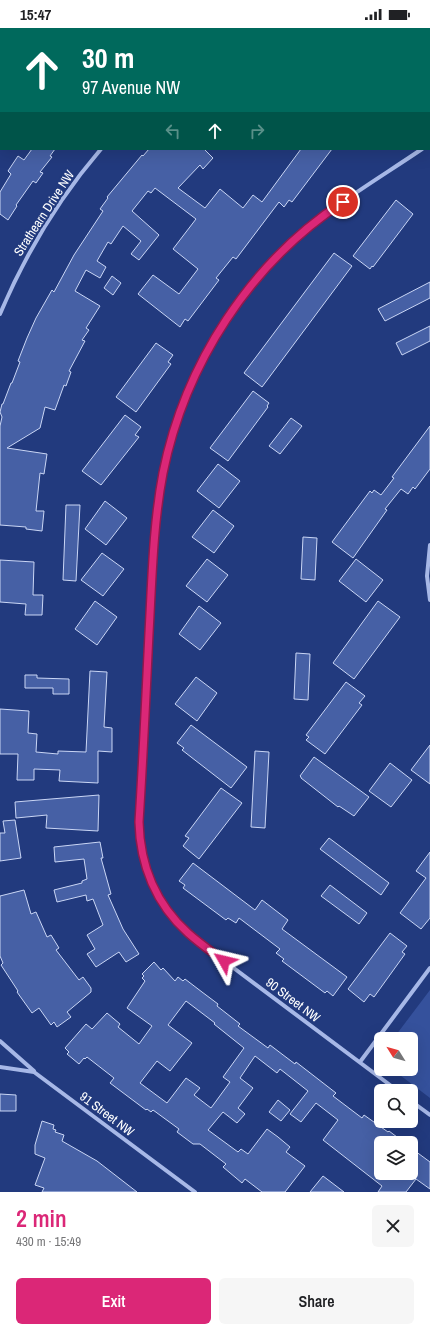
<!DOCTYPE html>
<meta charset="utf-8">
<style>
body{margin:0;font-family:"Archivo Narrow",sans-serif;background:#f6f6f6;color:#202124;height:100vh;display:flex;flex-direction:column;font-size:15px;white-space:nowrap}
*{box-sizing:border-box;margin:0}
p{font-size:13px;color:#757577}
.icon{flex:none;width:22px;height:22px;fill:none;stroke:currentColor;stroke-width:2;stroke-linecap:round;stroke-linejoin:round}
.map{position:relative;height:1164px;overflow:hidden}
.drawer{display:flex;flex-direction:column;background:#fff;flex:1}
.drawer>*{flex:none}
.hud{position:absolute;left:0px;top:0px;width:430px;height:122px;box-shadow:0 4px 16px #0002;background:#00695c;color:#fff;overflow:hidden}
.needle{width:26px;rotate:307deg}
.fabs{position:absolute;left:374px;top:1004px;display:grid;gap:8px}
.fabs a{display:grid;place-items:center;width:44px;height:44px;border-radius:6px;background:#fff;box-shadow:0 4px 16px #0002;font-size:20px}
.pin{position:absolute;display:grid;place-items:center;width:34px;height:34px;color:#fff;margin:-17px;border:2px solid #fff;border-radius:50%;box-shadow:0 1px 4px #0007}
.me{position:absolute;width:44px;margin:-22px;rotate:307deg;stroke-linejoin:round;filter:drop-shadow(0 0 3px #0008)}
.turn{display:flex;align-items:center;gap:14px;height:84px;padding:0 16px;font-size:18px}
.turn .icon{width:52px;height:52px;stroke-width:2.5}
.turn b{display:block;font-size:28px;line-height:34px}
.lanes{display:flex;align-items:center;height:38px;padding:0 16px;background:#0003;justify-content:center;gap:20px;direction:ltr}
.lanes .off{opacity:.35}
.round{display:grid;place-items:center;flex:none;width:42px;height:42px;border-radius:6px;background:#f6f6f6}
.summary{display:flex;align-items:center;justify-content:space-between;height:68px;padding:0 16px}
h1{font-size:24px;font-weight:600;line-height:30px;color:#db2777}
.cta{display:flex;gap:8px;margin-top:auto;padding:8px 16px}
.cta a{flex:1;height:46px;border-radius:6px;background:#db2777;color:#fff;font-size:16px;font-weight:600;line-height:46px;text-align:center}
.cta a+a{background:#f6f6f6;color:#202124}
.status{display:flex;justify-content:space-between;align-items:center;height:28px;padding:0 20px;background:#fff;direction:ltr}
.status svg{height:11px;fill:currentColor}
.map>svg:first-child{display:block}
.green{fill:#35519c}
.building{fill:#4660a5;stroke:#cad6f5;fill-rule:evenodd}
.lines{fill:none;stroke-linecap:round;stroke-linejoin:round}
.minor{stroke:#a7b8e7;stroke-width:4}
.route-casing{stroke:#8e194d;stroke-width:10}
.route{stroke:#db2777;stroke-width:7}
.labels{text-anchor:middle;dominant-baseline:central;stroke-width:4;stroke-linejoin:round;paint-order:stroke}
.street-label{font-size:13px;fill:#fff;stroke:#223a7e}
</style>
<div class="status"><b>15:47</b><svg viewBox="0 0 49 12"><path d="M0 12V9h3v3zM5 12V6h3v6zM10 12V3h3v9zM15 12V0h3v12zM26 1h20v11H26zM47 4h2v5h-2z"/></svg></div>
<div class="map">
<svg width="430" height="1164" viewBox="0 0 430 1164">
<rect width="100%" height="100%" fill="#223a7e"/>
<!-- green -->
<path class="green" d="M 430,962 L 430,1070 L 392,1041 L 411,1041 L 411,1011 L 393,1011 Z"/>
<!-- building -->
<path class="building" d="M 32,121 L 55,121 L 50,128 L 52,129 L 40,144 L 43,145 L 36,155 L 33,153 L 16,177 L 17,178 L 8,192 L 0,186 L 0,164 L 11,146 L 8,143 L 18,128 L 24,132 Z
M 149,121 L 204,121 L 213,130 L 203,141 L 200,137 L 178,160 L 205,180 L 220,161 L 243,180 L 253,167 L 262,174 L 301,121 L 332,121 L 292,174 L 289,172 L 284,179 L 279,174 L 236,231 L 233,229 L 216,250 L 219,252 L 188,293 L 185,291 L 180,299 L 138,266 L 153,247 L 179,266 L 198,241 L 173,221 L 196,191 L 155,160 L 151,165 L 148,163 L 132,183 L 159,207 L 139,232 L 131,226 L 141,213 L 123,198 L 111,216 L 108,214 L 97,233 L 106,239 L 100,250 L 86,242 L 75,263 L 100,278 L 86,300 L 89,302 L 82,312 L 85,313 L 69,343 L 71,344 L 66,358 L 64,357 L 55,382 L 45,379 L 40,400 L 7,420 L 47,426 L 44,446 L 40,445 L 36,483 L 44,483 L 42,503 L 26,501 L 26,499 L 0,497 L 0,398 L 2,389 L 0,384 L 2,376 L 3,376 L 11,355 L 12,355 L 20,334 L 18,333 L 27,310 L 36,290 L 52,262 L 54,264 L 74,227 L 103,183 L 100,181 L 108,170 L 107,169 L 142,127 L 143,128 Z
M 396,172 L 413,186 L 373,239 L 372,238 L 370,241 L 353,228 Z
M 334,225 L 352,238 L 262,359 L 244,345 Z
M 112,248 L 121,255 L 113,267 L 104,260 Z
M 430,254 L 430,270 L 385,293 L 378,281 Z
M 430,298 L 430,313 L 402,327 L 396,315 Z
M 156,315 L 173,327 L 168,334 L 171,336 L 136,384 L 116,369 Z
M 253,363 L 269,375 L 267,378 L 268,379 L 228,433 L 210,420 Z
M 125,387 L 141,399 L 135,407 L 139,409 L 101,457 L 82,443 Z
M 291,390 L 302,398 L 280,426 L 269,418 Z
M 430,398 L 430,441 L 415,461 L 413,459 L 408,466 L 401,461 L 385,481 L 387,482 L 353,530 L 332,514 L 370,463 L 372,465 L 374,462 L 381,467 L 394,450 L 392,449 Z
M 218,436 L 240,453 L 219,480 L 197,463 Z
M 105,473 L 127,490 L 106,517 L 85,501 Z
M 66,477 L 80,477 L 76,553 L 63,552 Z
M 213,482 L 234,498 L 214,525 L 192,509 Z
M 303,509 L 317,510 L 315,552 L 301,551 Z
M 102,525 L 124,541 L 103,568 L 81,552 Z
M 207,531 L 228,547 L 207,574 L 186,558 Z
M 356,531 L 383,552 L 366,574 L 339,553 Z
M 0,532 L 34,534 L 33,567 L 43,567 L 42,587 L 25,587 L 26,576 L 0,574 Z
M 95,573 L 117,589 L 97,617 L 75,601 Z
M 378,573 L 400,589 L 354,651 L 333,635 Z
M 199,578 L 221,595 L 200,622 L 179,606 Z
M 296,625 L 310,626 L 308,672 L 294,671 Z
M 90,643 L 107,644 L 104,699 L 112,700 L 112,724 L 98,723 L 98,755 L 59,753 L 60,742 L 34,741 L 34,752 L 17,752 L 18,726 L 0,726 L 0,681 L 29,683 L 28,705 L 37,706 L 36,724 L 58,726 L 58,723 L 86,724 Z
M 25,647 L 37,647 L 37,650 L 69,651 L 69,666 L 53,666 L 53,660 L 25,660 Z
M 196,649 L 217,665 L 197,693 L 175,676 Z
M 346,654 L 365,668 L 359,675 L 362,677 L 325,726 L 306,712 L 309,709 L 306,707 Z
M 191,697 L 247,739 L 231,760 L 182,722 L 184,720 L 177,715 Z
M 430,717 L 430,756 L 411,742 Z
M 255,723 L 269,724 L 265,800 L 251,799 Z
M 314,729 L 369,769 L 354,788 L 339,778 L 338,779 L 301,750 L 301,749 L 300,748 Z
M 390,735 L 412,752 L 391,779 L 369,763 Z
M 221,760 L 242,775 L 199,831 L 183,818 L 189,810 L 185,808 Z
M 99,767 L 98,803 L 46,800 L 47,787 L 16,790 L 15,774 Z
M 15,792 L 21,830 L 0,833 L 0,805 L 5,805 L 3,793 Z
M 329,810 L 389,855 L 381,867 L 320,821 Z
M 100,814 L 103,830 L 101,830 L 111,866 L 108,867 L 123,901 L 139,926 L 126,934 L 119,924 L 96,939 L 87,926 L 95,921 L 87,907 L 103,897 L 93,871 L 87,873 L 86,867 L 57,874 L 54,862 L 82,855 L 82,853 L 87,851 L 84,831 L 55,834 L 54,819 Z
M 430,824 L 430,890 L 421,901 L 400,885 L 426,850 L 416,843 Z
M 193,835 L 255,882 L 262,872 L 288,892 L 282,901 L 347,949 L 333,968 L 327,963 L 325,965 L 282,933 L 284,931 L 276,925 L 280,921 L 239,890 L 236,895 L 228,890 L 226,892 L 183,860 L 185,857 L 179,853 Z
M 330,857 L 367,885 L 359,896 L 321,868 Z
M 24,862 L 31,886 L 36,884 L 47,909 L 51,907 L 59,920 L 56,922 L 79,952 L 83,949 L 91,960 L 91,964 L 67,984 L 71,989 L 57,999 L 54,994 L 51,997 L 39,980 L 32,985 L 17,964 L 18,963 L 1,937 L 3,935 L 0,928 L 0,868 Z
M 390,905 L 407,918 L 402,924 L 405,926 L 374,969 L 370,966 L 364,974 L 348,961 Z
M 154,934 L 161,942 L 163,940 L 175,953 L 178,949 L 183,953 L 185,951 L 202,964 L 218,976 L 217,978 L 240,996 L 238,998 L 268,1020 L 270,1017 L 295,1036 L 296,1034 L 336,1065 L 333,1068 L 362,1090 L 364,1087 L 388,1104 L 389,1103 L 405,1115 L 381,1115 L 381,1145 L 411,1145 L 411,1120 L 430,1134 L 430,1161 L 416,1151 L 406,1164 L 378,1164 L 382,1158 L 323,1112 L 338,1092 L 316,1075 L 301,1094 L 290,1086 L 308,1063 L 280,1041 L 277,1045 L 255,1028 L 240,1050 L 253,1060 L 238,1080 L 245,1086 L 237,1095 L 223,1084 L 208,1102 L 238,1124 L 241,1121 L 248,1126 L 267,1101 L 278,1109 L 290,1119 L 286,1124 L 305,1138 L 285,1164 L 262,1164 L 245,1151 L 242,1155 L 223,1139 L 226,1136 L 200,1116 L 193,1116 L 177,1104 L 179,1101 L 153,1082 L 151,1084 L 147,1081 L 146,1082 L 110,1055 L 114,1050 L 87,1029 L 85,1031 L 84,1030 L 79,1036 L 67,1026 L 69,1024 L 65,1020 L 86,996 L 92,1001 L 107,985 L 120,996 L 118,999 L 139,1016 L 152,998 L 127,980 L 145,953 L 142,950 L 144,948 L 142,946 ZM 186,973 L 215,995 L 214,996 L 244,1020 L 223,1049 L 230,1054 L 211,1080 L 194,1067 L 200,1060 L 186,1050 L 167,1075 L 140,1055 L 157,1033 L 170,1043 L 192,1015 L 168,997 Z
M 0,1066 L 16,1067 L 16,1083 L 0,1083 Z
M 278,1072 L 290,1082 L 281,1093 L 269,1084 Z
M 42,1093 L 54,1097 L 53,1101 L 56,1102 L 55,1104 L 64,1107 L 62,1113 L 97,1133 L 137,1164 L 42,1164 L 44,1160 L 35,1157 L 45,1130 L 35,1126 L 35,1117 Z
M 323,1148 L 344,1164 L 310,1164 Z"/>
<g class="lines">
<!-- minor -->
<path class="minor" d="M 374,0 L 375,1
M 238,1 L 240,0
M 429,81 L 430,82
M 429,117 L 430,116
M 0,286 C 25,227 59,170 101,121
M 430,517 L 427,548 L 430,572
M 0,1013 L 34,1043
M 360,1034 L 430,940
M 0,1039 L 34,1044 L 195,1164
M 398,1063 L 199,914 C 160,883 140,845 139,794 C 143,729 146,664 149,598 C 152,557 153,515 159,474 C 172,377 215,291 284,222 C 324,182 375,153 422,121
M 411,1073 L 430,1087"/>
</g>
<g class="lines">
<!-- route casing -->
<g class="route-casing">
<path id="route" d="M 224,933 C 212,924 199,915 188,905 C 156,876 140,837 139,794 C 143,731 146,668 149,605 C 152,552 153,497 163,445 C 185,336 250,235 343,174"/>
</g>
<!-- route -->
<use href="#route" class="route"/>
</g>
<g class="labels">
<!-- street labels -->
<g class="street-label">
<text transform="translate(44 185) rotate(-57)">Strathearn Drive NW</text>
<text transform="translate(293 972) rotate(37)">90 Street NW</text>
<text transform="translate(107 1086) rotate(37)">91 Street NW</text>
</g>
</g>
</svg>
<div class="fabs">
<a><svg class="needle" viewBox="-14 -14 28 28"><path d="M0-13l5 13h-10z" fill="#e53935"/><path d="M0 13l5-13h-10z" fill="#757577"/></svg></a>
<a><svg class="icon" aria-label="search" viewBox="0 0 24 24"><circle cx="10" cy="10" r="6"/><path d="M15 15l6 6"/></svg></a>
<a><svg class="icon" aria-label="layers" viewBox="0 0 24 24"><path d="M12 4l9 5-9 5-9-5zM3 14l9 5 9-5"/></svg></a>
</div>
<div class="pin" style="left:343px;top:174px;background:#d93025"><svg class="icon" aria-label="arrive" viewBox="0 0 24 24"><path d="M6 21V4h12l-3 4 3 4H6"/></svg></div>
<svg class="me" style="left:224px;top:933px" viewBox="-20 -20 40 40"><path d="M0-17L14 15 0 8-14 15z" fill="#db2777" stroke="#fff" stroke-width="4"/></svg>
<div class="hud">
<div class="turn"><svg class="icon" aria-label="ahead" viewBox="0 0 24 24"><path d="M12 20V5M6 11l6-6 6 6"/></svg><div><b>30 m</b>97 Avenue NW</div></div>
<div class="lanes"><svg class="icon off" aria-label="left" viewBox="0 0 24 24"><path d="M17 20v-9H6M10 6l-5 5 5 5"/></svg><svg class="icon" aria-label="ahead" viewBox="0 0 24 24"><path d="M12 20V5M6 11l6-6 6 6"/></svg><svg class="icon off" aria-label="right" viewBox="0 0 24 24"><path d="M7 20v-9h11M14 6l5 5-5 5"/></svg></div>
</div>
</div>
<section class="drawer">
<div class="summary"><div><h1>2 min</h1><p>430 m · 15:49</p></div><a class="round"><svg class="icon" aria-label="close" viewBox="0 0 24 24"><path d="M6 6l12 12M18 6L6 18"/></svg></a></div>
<div class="cta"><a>Exit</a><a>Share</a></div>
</section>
